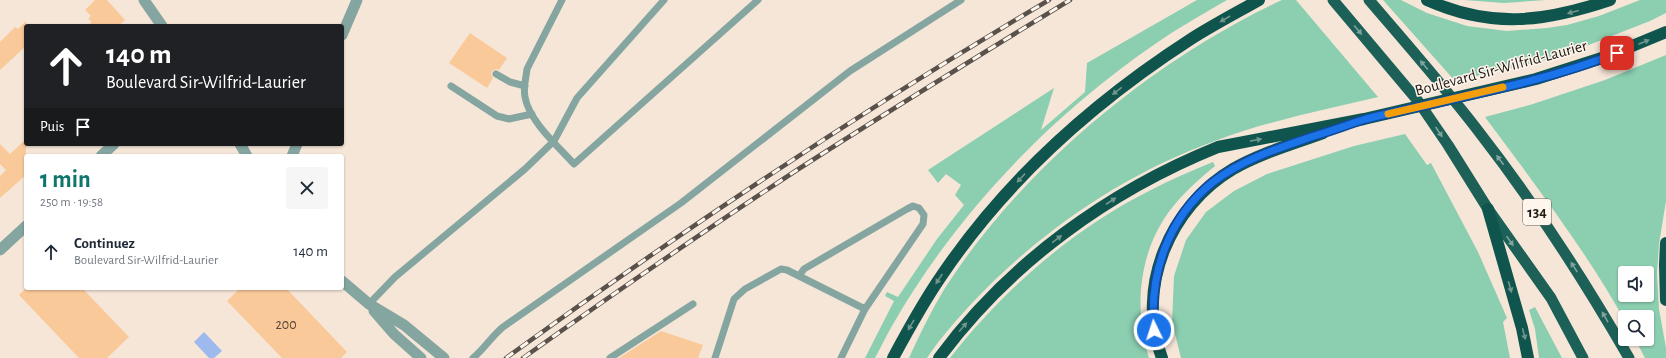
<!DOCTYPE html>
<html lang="fr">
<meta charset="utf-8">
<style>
body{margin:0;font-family:"Alegreya Sans",sans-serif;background:#f6f6f7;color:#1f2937;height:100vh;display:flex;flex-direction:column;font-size:15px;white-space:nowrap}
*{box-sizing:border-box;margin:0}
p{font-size:13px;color:#747a83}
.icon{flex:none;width:22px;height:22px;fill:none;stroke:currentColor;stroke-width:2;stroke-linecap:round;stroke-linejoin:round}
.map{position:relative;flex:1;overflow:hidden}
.panel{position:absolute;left:24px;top:154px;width:320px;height:136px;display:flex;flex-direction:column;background:#fff;border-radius:4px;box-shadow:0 1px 3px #0004}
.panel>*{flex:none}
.banner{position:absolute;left:24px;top:24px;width:320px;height:122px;border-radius:4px;box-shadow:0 1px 3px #0004;background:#202124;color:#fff;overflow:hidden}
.buttons{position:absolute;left:1618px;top:266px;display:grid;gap:8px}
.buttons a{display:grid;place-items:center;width:36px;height:36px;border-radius:4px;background:#fff;box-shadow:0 1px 3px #0004;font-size:20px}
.pin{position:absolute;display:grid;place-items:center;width:34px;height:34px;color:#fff;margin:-17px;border-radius:8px;box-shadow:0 2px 6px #0006}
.me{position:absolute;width:44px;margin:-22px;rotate:356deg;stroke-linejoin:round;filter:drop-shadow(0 0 3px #0008)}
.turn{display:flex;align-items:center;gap:14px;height:84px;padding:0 16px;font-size:18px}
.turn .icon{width:52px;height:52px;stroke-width:2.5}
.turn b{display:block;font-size:28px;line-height:34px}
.then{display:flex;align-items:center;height:38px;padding:0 16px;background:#0003;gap:8px;font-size:15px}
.round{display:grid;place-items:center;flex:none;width:42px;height:42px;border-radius:4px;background:#f6f6f7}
.summary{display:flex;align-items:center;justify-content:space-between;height:68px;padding:0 16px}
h1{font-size:24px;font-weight:700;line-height:30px;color:#0f766e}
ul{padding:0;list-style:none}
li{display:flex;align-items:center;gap:12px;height:60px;padding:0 16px}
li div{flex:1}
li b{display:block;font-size:15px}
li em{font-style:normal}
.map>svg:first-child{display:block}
.green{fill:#8bceb0;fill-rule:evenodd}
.water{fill:#9db9ee}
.building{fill:#fac99a}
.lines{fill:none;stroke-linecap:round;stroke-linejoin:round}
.service{stroke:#85a6a0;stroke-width:7}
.minor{stroke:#85a6a0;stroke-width:11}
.tertiary{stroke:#85a6a0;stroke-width:11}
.trunk{stroke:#1c6058;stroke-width:11}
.motorway{stroke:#10554d;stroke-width:12}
.rail-casing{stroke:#5a524a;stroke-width:4.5}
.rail{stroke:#fef5ec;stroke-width:3;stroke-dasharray:9;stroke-linecap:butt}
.oneway{fill:#6f958d}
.oneway2{fill:#82a39b}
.route-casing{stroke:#114b97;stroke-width:10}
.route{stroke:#1a73e8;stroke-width:7}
.slow{stroke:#f59e0b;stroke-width:7}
.labels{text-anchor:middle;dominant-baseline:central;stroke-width:3;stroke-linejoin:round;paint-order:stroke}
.number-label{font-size:14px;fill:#564637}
.shield{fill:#fef5ec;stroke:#635c56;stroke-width:1}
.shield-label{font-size:15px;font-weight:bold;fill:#201b16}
.street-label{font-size:16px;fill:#201b16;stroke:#fef5ec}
</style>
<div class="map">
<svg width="1666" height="358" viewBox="0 0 1666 358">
<rect width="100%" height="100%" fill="#f6e6d8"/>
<!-- green -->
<path class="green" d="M 1197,0 L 1227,0 C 1203,14 1178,28 1155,44 C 1049,117 956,214 892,326 C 886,336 881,347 875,358 L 865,358 L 894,301 L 885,296 L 887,292 L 898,297 L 937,239 L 964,205 L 955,195 L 961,185 L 946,174 L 938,183 L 928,170 L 1054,88 L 1041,130 L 1085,92 L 1087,63 Z
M 1282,0 L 1296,0 L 1378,97 C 1324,110 1267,121 1215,141 C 1124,174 1042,230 975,300 C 958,318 941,337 927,358 L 909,358 C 920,334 931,311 945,288 C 1022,168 1153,60 1282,0 Z
M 1383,0 L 1401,0 L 1427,13 L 1467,26 L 1507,31 L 1547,28 L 1567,25 L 1599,16 L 1640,0 L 1666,0 L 1666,13 L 1650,21 L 1558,57 L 1455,81 Z
M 1464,0 L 1546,0 L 1504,3 Z
M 1666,55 L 1666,201 L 1659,244 L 1657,274 L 1659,309 L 1666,348 L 1666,358 L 1645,358 L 1635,339 L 1647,339 L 1647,317 L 1625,317 L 1625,321 C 1585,249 1534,183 1485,117 L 1533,104 L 1605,80 ZM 1625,273 L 1647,273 L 1647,295 L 1625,295 Z
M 1405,134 L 1427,165 L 1431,163 L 1478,252 L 1507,318 L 1503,322 L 1510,358 L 1181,358 L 1172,322 L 1174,276 L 1186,240 L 1206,212 L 1234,191 L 1267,174 L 1354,146 Z
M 1213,162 L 1215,166 C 1198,180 1181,195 1168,213 C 1138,255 1134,311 1149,358 L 950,358 C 1002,291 1073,229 1149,191 C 1170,180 1191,171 1213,162 Z
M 1535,307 L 1562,358 L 1539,358 L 1535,329 L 1529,310 Z"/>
<!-- water -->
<path class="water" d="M 204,332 L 222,351 L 214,358 L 209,358 L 194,342 Z"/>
<!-- building -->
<path class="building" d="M 95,0 L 107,0 L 125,20 L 118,26 L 90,26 L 91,21 L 88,19 L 91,16 L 85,10 Z
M 26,21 L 26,46 L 0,70 L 0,42 L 15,27 L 18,29 Z
M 470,33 L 507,58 L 499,70 L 496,69 L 492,71 L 491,74 L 493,78 L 487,88 L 449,63 Z
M 26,139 L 26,175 L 0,198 L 0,176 L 6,170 L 0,164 L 0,144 L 10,154 Z
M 26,288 L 82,288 L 129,337 L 107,358 L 79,358 L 19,295 Z
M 240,288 L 286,288 L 347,352 L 341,358 L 282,358 L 227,301 Z
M 661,331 L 703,345 L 698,358 L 619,358 Z"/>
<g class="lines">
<!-- service -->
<path class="service" d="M 562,0 L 527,69 C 526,78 523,87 525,97 C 529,121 558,146 574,164 L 758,0
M 496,74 L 510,82 L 525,86
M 451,86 L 497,116 L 509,119 L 532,114
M 799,276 L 804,269 L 907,209 L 913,206 L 919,208 L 924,215 L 923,224 L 865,309
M 369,304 L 395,277 L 525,169 L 554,141 L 577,98 L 664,0
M 473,358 C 484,349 492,336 503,327 L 681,203 L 850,71 L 961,0
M 610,358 L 693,304
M 715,358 L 734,299 L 745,289 L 781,269 L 787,270 L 865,309 L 841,358"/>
<!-- minor -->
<path class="minor" d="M 342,35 L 357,0
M 101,156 L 114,144
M 292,156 L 297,144
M 0,250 L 26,226"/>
<!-- tertiary -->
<path class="tertiary" d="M 144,0 L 162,26
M 240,144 L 247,156
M 342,281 L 369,304 L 404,325 L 444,358
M 374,311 L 394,334 L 421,358"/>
<!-- trunk -->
<path class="trunk" d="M 1333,0 L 1418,101 L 1448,145 L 1488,209 L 1551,298 L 1583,358
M 1369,0 C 1405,42 1442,84 1476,128 C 1533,201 1583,278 1629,358"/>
<!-- motorway -->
<path class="motorway" d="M 1427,0 C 1492,29 1544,22 1610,0
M 1488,209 L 1522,328 L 1528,358
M 1666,243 L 1665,265 L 1666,300
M 893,358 C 908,330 924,301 942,275 C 1007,179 1095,101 1191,39 C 1213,25 1236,13 1259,0
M 939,358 C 1009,263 1109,191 1218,147 L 1364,119 L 1536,79 L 1608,56 L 1666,32
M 1162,358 C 1135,288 1170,206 1233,169 C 1261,153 1293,144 1323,133"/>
<!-- rail casing -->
<g class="rail-casing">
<path id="rail" d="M 506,358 C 681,231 863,110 1049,0
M 523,358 C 613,294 704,231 797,170 C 887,112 978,56 1070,0"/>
</g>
<!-- rail -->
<use href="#rail" class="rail"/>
</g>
<!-- one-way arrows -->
<defs><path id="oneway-solid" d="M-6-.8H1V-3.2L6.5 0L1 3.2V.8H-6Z"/></defs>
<g class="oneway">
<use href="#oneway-solid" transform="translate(1573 12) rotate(165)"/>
<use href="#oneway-solid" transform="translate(1225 19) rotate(150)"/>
<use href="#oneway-solid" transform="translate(1644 42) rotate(-23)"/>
<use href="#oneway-solid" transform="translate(1117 91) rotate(142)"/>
<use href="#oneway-solid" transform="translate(1256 140) rotate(-11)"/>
<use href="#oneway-solid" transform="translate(1021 178) rotate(133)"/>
<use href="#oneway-solid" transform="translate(1111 201) rotate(-33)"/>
<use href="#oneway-solid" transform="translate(1057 239) rotate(-37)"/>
<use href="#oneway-solid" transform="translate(939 279) rotate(123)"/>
<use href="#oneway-solid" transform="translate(1510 287) rotate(74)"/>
<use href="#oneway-solid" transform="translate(911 325) rotate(120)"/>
<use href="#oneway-solid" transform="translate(963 327) rotate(-49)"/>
<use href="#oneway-solid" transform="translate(1524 334) rotate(76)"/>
</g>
<g class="oneway2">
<use href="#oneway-solid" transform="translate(1358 30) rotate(50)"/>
<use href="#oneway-solid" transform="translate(1424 65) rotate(-130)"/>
<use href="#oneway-solid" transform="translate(1439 132) rotate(56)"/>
<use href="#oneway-solid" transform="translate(1500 160) rotate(-127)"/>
<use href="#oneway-solid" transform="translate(1510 241) rotate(55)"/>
<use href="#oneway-solid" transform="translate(1574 267) rotate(-123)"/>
<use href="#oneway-solid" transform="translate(1605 317) rotate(-120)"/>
</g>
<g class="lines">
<!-- route casing -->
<g class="route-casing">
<path id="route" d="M 1154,330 C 1149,274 1168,218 1213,182 C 1243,159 1279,148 1314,136 C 1332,131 1349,124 1366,119 C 1450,98 1536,85 1617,53"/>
</g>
<!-- route -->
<use href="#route" class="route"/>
<!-- slow -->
<path class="slow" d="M 1388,114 L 1503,87"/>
</g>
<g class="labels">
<!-- number labels -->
<g class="number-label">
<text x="286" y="325">200</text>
</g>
<!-- shield labels -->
<rect class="shield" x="1523" y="199" width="28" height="26" rx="3"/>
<g class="shield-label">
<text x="1537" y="212">134</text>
</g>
<!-- street labels -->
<g class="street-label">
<text transform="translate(1501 68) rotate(-15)">Boulevard Sir-Wilfrid-Laurier</text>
</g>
</g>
</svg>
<div class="buttons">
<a><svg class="icon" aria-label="sound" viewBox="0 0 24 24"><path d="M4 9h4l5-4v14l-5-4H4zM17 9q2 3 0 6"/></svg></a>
<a><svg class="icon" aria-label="search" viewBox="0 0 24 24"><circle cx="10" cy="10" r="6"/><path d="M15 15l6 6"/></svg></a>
</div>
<div class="pin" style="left:1617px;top:53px;background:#d93025"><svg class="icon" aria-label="arrive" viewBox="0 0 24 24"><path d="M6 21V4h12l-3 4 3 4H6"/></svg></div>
<svg class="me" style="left:1154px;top:330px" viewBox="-20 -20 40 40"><circle r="17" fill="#1a73e8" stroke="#fff" stroke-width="3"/><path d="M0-11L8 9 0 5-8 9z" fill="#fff"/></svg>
<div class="banner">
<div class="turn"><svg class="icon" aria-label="ahead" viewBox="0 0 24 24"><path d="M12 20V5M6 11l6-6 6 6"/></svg><div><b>140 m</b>Boulevard Sir-Wilfrid-Laurier</div></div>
<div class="then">Puis<svg class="icon" aria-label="arrive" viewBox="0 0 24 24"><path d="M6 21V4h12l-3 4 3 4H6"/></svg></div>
</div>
<section class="panel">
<div class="summary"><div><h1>1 min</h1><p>250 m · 19:58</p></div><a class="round"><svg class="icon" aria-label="close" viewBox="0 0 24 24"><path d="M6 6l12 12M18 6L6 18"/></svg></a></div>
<ul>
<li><svg class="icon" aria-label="ahead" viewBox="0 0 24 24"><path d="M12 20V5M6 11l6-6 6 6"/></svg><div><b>Continuez</b><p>Boulevard Sir-Wilfrid-Laurier</p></div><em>140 m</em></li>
</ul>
</section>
</div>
